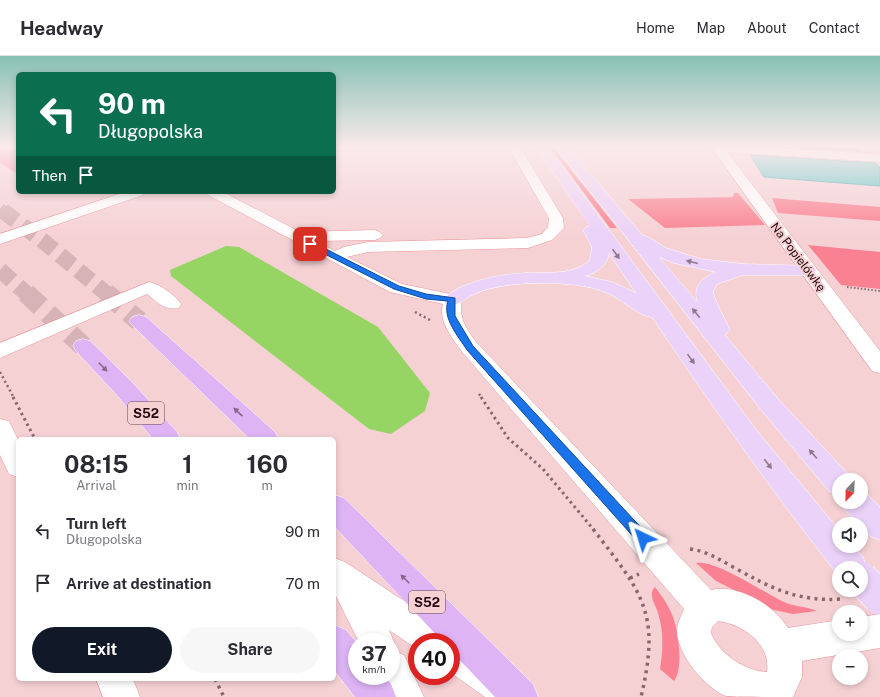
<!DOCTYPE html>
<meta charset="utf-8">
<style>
body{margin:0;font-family:"Public Sans",sans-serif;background:#f7f7f7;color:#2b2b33;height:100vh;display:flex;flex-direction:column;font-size:15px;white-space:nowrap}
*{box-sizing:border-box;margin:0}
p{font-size:13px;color:#7c7c81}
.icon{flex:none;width:22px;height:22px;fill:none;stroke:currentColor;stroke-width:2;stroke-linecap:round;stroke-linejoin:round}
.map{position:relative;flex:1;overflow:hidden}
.sheet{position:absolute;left:16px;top:381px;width:320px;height:244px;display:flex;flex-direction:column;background:#fff;border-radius:6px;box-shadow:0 2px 6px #0003}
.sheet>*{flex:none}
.guide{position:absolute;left:16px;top:16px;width:320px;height:122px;border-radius:6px;box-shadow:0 2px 6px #0003;background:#0b6e4f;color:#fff;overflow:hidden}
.needle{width:26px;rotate:203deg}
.fabs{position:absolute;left:832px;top:417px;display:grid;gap:8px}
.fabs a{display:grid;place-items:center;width:36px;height:36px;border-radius:50%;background:#fff;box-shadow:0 2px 6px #0003;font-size:20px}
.speed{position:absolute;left:348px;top:577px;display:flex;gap:8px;font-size:20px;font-weight:700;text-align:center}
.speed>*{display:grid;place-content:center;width:52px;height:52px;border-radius:50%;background:#fff;box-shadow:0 2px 6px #0003;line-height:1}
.speed small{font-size:10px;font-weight:400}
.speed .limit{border:6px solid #d22;background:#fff;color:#111}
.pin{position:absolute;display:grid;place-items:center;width:34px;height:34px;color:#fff;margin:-17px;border-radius:8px;box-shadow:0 2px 6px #0006}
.me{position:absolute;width:44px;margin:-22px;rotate:319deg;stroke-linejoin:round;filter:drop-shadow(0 0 3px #0008)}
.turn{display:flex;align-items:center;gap:14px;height:84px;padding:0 16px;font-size:18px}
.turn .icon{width:52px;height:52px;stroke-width:2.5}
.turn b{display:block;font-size:28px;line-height:34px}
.then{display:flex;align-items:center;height:38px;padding:0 16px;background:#0003;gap:8px;font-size:15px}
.eta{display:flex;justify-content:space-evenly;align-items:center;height:68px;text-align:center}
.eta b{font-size:24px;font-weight:700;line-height:28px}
.action{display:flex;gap:8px;margin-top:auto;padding:8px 16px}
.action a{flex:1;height:46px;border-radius:24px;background:#111827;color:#fff;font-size:16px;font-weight:700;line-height:46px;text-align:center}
.action a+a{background:#f7f7f7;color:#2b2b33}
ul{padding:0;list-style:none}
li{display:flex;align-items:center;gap:12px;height:52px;padding:0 16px}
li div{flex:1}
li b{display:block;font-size:15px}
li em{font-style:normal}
header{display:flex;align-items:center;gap:24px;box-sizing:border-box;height:56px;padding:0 20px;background:#fff;border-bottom:1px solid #e1e1e2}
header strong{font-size:19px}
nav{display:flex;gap:22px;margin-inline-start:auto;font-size:14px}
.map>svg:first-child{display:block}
.green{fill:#fa8191}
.water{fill:#96d464}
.building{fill:#54c3c0;stroke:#34a8a6}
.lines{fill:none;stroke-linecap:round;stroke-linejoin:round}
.highway-tunnel-far2{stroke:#d6b3b6;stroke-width:12;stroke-dasharray:12 6;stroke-linecap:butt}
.highway-tunnel-far1{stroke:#d6b3b6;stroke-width:16;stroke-dasharray:16 8;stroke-linecap:butt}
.highway-tunnel{stroke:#d6b3b6;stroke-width:20;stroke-dasharray:20 10;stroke-linecap:butt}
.minor-casing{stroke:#e8959d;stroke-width:1}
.major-casing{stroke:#fff;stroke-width:1}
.highway-casing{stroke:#fff;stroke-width:1}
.path-far3{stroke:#88676b;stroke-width:2;stroke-dasharray:1.5 2;stroke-linecap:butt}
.path-far2{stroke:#88676b;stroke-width:2.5;stroke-dasharray:2 3;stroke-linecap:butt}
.path-far1{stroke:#88676b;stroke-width:3;stroke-dasharray:2.5 3.5;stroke-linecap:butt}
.path{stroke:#88676b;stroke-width:3.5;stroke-dasharray:3 4.5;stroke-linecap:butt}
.minor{fill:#fff;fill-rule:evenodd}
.major{fill:#ebd2f9;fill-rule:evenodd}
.highway{fill:#deb4f5;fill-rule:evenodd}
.major-bridge-casing{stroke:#fff;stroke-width:34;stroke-linecap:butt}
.major-bridge{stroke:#ebd2f9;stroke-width:33}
.oneway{fill:#91778e}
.oneway2{fill:#8a668c}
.route{fill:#1a73e8;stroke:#114b97}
.labels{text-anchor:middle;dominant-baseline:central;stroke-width:4;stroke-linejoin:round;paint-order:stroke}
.far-street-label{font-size:12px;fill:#24070c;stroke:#f5d1d4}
.shield{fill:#f5d1d4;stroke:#634448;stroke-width:1}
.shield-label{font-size:13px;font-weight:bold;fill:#24070c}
</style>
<header>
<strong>Headway</strong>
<nav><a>Home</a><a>Map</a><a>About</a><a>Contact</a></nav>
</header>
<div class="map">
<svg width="880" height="641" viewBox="0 0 880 641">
<rect width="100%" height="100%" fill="#f5d1d4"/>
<!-- green -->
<path class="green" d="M 0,91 L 18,91 L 18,118 L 0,107 Z
M 550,91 L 553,91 L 617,172 L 610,172 Z
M 734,137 L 738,137 L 765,169 L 665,172 L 628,143 L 733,141 Z
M 772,142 L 880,151 L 880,165 L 778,157 Z
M 808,189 L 880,196 L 880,233 L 841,229 Z
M 696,507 C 715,503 763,536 782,545 C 793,551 807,550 817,555 L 793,558 L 774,554 L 716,525 Z
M 655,531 C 662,540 669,550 673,561 C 678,575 684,612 674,625 L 660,613 C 663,594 664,576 658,557 C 656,549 647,538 655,531 Z"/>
<!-- water -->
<path class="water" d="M 226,190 L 239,191 L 378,271 L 430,337 L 425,355 L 391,378 L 369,373 L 171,220 L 170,214 Z"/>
<!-- building -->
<path class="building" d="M 784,91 L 856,91 L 861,95 Z
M 750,99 L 875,107 L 880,111 L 880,130 L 764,121 Z"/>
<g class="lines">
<!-- highway-tunnel-far2 -->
<path class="highway-tunnel-far2" d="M 0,153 L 4,156"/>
<!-- highway-tunnel-far1 -->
<path class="highway-tunnel-far1" d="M 3,155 L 43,185 L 107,238
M 0,214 L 27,238"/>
<!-- highway-tunnel -->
<path class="highway-tunnel" d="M 26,237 L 83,290
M 106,237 L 139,265"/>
<!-- minor casing -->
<g class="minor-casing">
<path id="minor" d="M 508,91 L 520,91 L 563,162 L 564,172 L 552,184 L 528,192 L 368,196 L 347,201 L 402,228 L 460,240 L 462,244 C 458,262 467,274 477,287 L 711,534 C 738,527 775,550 788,572 L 839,564 L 839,578 L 861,578 L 861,561 L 880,558 L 880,592 L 802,605 L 802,621 L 793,641 C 781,641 734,641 726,640 C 705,632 678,599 677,576 C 677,568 681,560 684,553 L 463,297 C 453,283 438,266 443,248 L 390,236 L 208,139 L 206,136 L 223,136 L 300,176 L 375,174 L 380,176 L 383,179 L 380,182 L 375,184 L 316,185 L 335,195 L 344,191 L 368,186 L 527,182 L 542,178 L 548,171 L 549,162 ZM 718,565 C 743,568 771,588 767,616 C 745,615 719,598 711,577 L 712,571 Z
M 711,91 L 757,91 L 880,98 L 880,106 L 727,96 L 880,295 L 880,317 L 872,315 Z
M 125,136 L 145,136 L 143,139 L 0,188 L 0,178 Z
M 149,226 C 160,228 175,239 181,248 L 179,252 C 165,255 157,246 147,238 L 0,302 L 0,287 Z
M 0,363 L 9,365 L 18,384 L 18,421 L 9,418 L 0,399 Z
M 334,502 L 345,506 L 448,574 L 450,579 L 463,584 L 530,628 L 535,641 L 485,641 L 451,617 L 451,586 L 417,586 L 417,593 L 389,574 L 394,586 L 391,594 L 391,586 L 359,586 L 334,536 Z
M 391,594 L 404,599 L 424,641 L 387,641 L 377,620 L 391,620 Z
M 96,623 L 133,623 L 140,641 L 103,641 Z"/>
</g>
<!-- major casing -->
<g class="major-casing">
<path id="major" d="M 536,91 L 548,91 L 757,375 L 839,474 L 839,490 L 853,490 L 863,501 L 867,512 L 863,523 L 861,523 L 861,512 L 839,512 L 839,520 C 773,437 712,350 652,261 C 640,261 620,242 607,237 C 590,229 568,228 550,227 C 524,227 497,228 474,238 C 463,243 459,251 446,248 L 444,244 C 450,236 460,231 469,228 C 487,221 507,218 526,217 C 548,216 573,220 590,204 L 592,191 L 583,174 L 586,171 L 590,170 ZM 609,197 L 636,237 L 612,226 L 585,220 C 596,217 608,210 609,197 Z
M 556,91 L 568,91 L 642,179 L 648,181 L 666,192 L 701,203 L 743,208 L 813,210 L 816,214 L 813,218 L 807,219 L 743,219 L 717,228 L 713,236 L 715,243 L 730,274 L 725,279 L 778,343 L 849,419 L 851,424 L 839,424 L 839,438 L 829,435 L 762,355 ZM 659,201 L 674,207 L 716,216 C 701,222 692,231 698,247 Z
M 861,436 L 866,437 L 880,451 L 880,484 L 870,480 L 861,471 L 861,468 L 858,468 L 846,455 L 842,446 L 861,446 Z"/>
</g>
<!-- highway casing -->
<g class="highway-casing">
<path id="highway" d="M 139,259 L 146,261 L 275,376 L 278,383 L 250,383 L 132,269 L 129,265 L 132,261 Z
M 83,283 L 90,285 L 132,326 L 177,376 L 180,383 L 153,383 L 116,338 L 76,295 L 73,290 L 76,285 Z
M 334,439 L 344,442 L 533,628 L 538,641 L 495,641 L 451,595 L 451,586 L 443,586 L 334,470 Z
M 334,569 L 346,574 L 357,587 L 357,620 L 384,620 L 391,628 L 396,641 L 355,641 L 334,614 Z"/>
</g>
<!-- path-far3 -->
<path class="path-far3" d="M 847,231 L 880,235"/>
<!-- path-far2 -->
<path class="path-far2" d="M 415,256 L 430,264
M 0,316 L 14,342
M 479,338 L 482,342"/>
<!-- path-far1 -->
<path class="path-far1" d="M 13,341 L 35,383
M 481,341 L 508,382 L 543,413 L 594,474"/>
<!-- path -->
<path class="path" d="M 593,473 C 643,538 661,557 641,641
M 690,493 C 707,495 720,504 735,512 C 771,532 798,546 841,543
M 630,522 L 639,518
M 215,623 L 224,641"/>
<!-- minor -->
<use href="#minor" class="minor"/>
<!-- major -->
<use href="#major" class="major"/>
<!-- highway -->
<use href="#highway" class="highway"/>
<!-- major-bridge casing -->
<g class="major-bridge-casing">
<path id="major-bridge" d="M 861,522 L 880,542"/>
</g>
<!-- major-bridge -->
<use href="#major-bridge" class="major-bridge"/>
</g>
<!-- one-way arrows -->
<defs><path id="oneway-solid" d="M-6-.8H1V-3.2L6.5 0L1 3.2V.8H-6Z"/></defs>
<g class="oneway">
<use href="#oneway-solid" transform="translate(616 198) rotate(55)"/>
<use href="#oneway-solid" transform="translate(692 206) rotate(-166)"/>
<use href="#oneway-solid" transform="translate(696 257) rotate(-129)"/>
<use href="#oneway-solid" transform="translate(691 303) rotate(54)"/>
<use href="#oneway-solid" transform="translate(813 398) rotate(-131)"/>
<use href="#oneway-solid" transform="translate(768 408) rotate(52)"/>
</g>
<g class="oneway2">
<use href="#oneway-solid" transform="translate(103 311) rotate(46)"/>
<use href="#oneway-solid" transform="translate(238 356) rotate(-137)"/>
<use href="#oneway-solid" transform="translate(405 523) rotate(-135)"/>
</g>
<!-- sky -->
<linearGradient id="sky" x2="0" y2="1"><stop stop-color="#87c1b3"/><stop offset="0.5" stop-color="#faeaec"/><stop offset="1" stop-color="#faeaec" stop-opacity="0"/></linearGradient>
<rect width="880" height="181" fill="url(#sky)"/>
<!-- route -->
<path class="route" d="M 307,186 L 312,186 L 399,230 L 426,238 L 455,242 L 455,260 L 473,290 L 647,478 L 649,482 L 647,486 L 643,488 L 638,486 L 467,294 C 458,280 442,262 448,245 L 426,243 L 394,233 L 307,189 Z"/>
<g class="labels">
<!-- far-street labels -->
<g class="far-street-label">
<text transform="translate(798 201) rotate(53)">Na Popielówkę</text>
</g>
<!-- shield labels -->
<g class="shield">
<rect x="128" y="346" width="36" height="22" rx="3"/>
<rect x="409" y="535" width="36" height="22" rx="3"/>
</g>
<g class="shield-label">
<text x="146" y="357">S52</text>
<text x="427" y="546">S52</text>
</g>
</g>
</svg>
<div class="fabs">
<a><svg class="needle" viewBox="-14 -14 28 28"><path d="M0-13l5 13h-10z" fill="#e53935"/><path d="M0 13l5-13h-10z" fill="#7c7c81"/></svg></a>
<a><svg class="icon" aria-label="sound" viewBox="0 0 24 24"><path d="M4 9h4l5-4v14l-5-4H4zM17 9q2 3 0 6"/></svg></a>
<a><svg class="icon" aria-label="search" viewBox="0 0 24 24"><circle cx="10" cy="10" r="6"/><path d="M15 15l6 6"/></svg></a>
<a>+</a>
<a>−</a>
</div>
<div class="speed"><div>37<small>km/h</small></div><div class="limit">40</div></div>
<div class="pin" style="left:310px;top:188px;background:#d93025"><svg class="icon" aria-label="arrive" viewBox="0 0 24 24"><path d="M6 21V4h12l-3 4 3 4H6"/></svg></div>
<svg class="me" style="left:643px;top:482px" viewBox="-20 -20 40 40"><path d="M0-17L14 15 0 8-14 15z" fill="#1a73e8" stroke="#fff" stroke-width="4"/></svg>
<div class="guide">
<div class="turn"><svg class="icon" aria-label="left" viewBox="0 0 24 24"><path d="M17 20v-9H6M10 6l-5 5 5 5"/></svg><div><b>90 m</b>Długopolska</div></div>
<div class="then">Then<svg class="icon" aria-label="arrive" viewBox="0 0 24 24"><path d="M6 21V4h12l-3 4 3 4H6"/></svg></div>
</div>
<section class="sheet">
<div class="eta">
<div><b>08:15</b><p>Arrival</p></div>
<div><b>1</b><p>min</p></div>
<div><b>160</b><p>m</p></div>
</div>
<ul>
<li><svg class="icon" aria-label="left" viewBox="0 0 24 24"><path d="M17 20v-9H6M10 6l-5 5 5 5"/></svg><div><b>Turn left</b><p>Długopolska</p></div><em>90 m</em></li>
<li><svg class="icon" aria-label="arrive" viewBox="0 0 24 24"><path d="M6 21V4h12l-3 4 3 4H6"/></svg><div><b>Arrive at destination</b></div><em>70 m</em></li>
</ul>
<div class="action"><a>Exit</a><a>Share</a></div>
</section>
</div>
